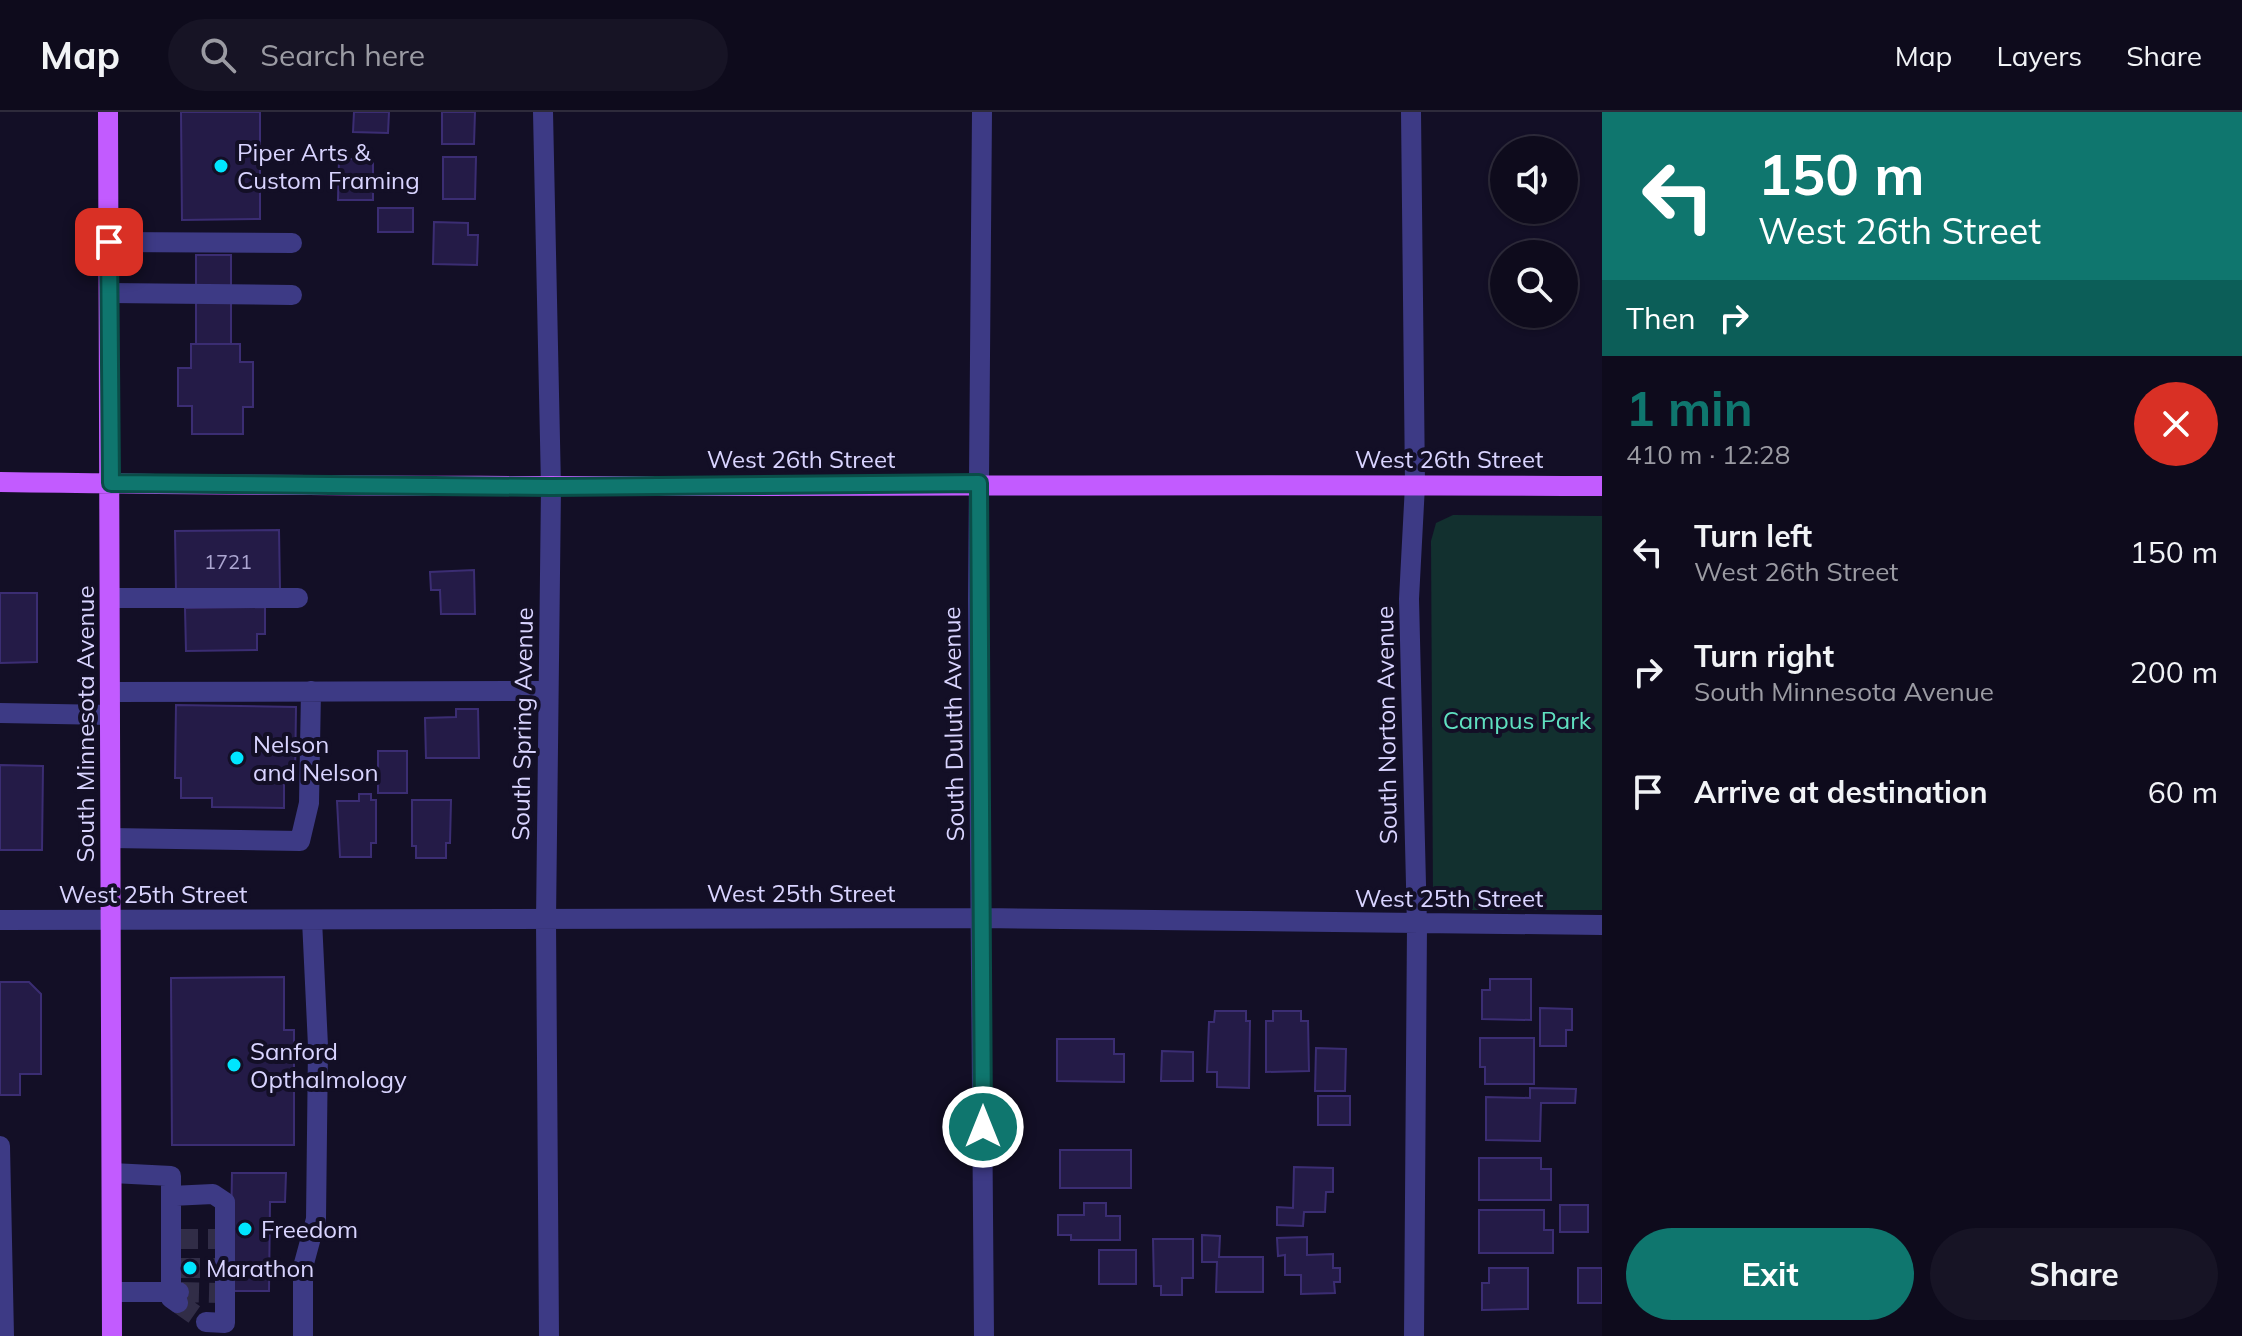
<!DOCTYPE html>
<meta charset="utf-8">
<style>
body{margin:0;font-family:Mulish,sans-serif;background:#171425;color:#f1f3f6;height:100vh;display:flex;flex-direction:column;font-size:30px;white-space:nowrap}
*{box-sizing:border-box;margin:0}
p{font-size:26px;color:#9b9ba3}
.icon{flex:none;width:44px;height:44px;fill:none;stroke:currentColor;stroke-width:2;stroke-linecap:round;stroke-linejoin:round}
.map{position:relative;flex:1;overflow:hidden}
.sheet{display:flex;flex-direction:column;background:#0e0b1c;width:640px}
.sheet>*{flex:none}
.guide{background:#0f766e;color:#fff;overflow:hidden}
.buttons{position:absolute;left:1490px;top:24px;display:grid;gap:16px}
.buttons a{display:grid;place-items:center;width:88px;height:88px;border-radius:50%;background:#0e0b1c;box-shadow:0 2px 6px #0004,0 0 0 2px #2e2b3b;font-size:40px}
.pin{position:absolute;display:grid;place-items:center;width:68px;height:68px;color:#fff;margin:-34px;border-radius:16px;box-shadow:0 4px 12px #0006}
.me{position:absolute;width:88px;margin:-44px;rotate:0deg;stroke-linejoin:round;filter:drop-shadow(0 0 6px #0008)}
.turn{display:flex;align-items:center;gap:28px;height:168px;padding:0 24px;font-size:36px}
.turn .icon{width:104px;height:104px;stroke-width:2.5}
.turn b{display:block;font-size:56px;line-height:68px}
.then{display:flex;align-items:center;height:76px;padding:0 24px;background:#0003;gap:16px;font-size:30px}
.round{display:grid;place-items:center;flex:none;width:84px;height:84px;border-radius:42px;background:#171425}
.head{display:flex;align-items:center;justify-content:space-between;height:136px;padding:0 24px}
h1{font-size:48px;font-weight:700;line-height:60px;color:#0f766e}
.action{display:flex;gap:16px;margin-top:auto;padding:16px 24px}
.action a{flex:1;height:92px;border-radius:48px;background:#0f766e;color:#fff;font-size:32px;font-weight:700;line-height:92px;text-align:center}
.action a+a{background:#171425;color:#f1f3f6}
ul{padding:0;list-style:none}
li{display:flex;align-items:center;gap:24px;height:120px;padding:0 24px}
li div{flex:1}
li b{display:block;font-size:30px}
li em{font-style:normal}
header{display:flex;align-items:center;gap:48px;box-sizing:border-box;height:112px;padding:0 40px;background:#0e0b1c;border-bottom:2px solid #2e2b3b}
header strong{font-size:38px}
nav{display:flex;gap:44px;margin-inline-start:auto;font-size:28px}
.search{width:560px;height:72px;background:#171425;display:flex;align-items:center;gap:20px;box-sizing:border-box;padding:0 28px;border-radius:44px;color:#9b9ba3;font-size:30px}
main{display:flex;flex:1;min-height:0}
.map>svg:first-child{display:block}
.green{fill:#12302f}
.building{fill:#241b47;stroke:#3b2d73;stroke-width:2}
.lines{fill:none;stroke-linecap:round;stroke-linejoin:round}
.minor-tunnel{stroke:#312d47;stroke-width:20;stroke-dasharray:20 10;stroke-linecap:butt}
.minor{stroke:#3d3a85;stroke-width:20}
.major{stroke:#c25bff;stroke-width:20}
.route-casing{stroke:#0a4d48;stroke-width:20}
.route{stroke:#0f766e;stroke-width:14}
.poi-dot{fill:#00e5ff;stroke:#130f26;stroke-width:3}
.labels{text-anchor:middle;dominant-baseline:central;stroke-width:8;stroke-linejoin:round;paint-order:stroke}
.number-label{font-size:20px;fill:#aca6d1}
.poi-label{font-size:24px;fill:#d9d4ff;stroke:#130f26;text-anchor:start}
.street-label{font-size:24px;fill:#d9d4ff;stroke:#130f26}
.park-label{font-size:24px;fill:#5fe0c0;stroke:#130f26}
</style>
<header>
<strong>Map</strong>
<div class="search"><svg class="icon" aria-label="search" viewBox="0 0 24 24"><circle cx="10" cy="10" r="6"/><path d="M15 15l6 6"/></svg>Search here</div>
<nav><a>Map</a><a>Layers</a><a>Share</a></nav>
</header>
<main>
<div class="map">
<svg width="1602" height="1224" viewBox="0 0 1602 1224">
<rect width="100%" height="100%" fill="#130f26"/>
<!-- green -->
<path class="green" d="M 1453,403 L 1602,404 L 1602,798 L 1451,798 L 1442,796 L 1433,787 L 1431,429 L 1436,411 Z"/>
<!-- building -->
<path class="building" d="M 181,0 L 260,0 L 260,107 L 182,108 Z
M 354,0 L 389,0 L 388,21 L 353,20 Z
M 442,0 L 475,0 L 474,32 L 442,32 Z
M 443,45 L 476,45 L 475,87 L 443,87 Z
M 339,47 L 373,47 L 373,88 L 338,88 Z
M 378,96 L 413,96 L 413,120 L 378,120 Z
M 434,110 L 468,111 L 468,123 L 478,123 L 477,153 L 433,152 Z
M 196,143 L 231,143 L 231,232 L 196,232 Z
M 191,232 L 240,232 L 240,250 L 253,250 L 253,295 L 243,295 L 243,322 L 192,322 L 192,294 L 178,294 L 178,256 L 191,256 Z
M 279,418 L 280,478 L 176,479 L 175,419 Z
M 474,458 L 475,502 L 441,502 L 440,478 L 431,478 L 430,460 Z
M 0,481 L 37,481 L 37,550 L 0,551 Z
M 265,495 L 265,522 L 257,522 L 257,538 L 186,539 L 185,496 Z
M 176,593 L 296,595 L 295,668 L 284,668 L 284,696 L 212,695 L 212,686 L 181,686 L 181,666 L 175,666 Z
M 456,597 L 478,597 L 479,646 L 426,646 L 425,606 L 456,605 Z
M 378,639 L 407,639 L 407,681 L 378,681 Z
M 0,653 L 43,654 L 42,738 L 0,738 Z
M 359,682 L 371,682 L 371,688 L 376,688 L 376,731 L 371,731 L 371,745 L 340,745 L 337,689 L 359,689 Z
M 412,688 L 451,688 L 450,731 L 446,731 L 446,746 L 416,746 L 416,734 L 412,734 Z
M 284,865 L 284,918 L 294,918 L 294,1033 L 172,1033 L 171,866 Z
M 1490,867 L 1531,867 L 1531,908 L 1482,907 L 1482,878 L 1490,878 Z
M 0,870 L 29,870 L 41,882 L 41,962 L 20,962 L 20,983 L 0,983 Z
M 1540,896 L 1572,897 L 1572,918 L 1566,918 L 1566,934 L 1540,934 Z
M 1215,899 L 1246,899 L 1246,909 L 1250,909 L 1249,976 L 1217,975 L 1217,960 L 1207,960 L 1209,910 L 1214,910 Z
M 1273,899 L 1301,899 L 1301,909 L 1308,909 L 1309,959 L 1266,960 L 1266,909 L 1273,909 Z
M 1480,926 L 1534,926 L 1534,972 L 1485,972 L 1485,955 L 1480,955 Z
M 1057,927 L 1114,927 L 1114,942 L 1124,942 L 1124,970 L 1057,969 Z
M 1316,936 L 1346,937 L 1345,979 L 1315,979 Z
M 1162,939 L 1193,940 L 1193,969 L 1161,969 Z
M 1530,976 L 1576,977 L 1575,991 L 1541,991 L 1540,1029 L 1486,1028 L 1486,985 L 1530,986 Z
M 1318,984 L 1350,984 L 1350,1013 L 1318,1013 Z
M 1060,1038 L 1131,1038 L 1131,1076 L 1060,1076 Z
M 1479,1046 L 1541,1046 L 1541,1057 L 1551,1057 L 1551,1088 L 1479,1088 Z
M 1294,1055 L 1333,1056 L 1333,1080 L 1326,1080 L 1325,1100 L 1304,1100 L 1303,1114 L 1277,1113 L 1277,1095 L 1293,1096 Z
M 232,1061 L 286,1061 L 285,1090 L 270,1090 L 269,1179 L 230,1179 Z
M 1084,1091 L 1106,1091 L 1106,1104 L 1120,1104 L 1120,1128 L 1071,1128 L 1071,1123 L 1058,1123 L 1058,1103 L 1084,1103 Z
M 1560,1093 L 1588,1093 L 1588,1120 L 1560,1120 Z
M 1479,1098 L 1544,1098 L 1544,1118 L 1553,1118 L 1553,1141 L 1479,1141 Z
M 1202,1123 L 1220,1124 L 1219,1145 L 1263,1145 L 1263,1180 L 1216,1180 L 1217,1150 L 1202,1150 Z
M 1307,1125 L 1307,1143 L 1333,1142 L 1333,1156 L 1340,1156 L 1340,1170 L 1334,1170 L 1335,1181 L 1301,1182 L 1301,1163 L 1285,1163 L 1285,1143 L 1278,1144 L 1277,1126 Z
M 1153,1127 L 1193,1127 L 1193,1166 L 1182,1166 L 1182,1183 L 1161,1183 L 1161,1174 L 1154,1174 Z
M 1099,1138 L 1136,1138 L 1136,1172 L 1099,1172 Z
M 1489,1156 L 1528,1156 L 1528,1197 L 1482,1198 L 1482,1171 L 1489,1171 Z
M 1578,1156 L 1602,1156 L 1602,1191 L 1578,1191 Z"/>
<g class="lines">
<!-- minor-tunnel -->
<path class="minor-tunnel" d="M 178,1127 L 221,1127
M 180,1156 L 221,1156
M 179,1180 L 221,1181
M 178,1191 L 195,1203"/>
<!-- minor -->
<path class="minor" d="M 543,0 L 551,375 L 546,809 L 549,1224
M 982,0 L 978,489 L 984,1224
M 1411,0 L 1415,373 L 1409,487 L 1417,813 L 1414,1224
M 109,130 L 292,131
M 110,181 L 292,183
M 111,486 L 298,486
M 111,580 L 548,579
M 0,601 L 110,603
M 111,726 L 300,729 L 309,691 L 311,579
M 0,808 L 982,806 L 1602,813
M 0,1034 L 4,1224
M 112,1061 L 171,1064 L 171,1186 L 178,1191
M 171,1084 L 213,1082 L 225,1090 L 225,1211 L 206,1210
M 112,1180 L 179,1180
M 303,1224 L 303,1155 L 316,1107 L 318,934 L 312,808"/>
<!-- major -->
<path class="major" d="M 108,0 L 112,1224
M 0,370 C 534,378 1068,371 1602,374"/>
</g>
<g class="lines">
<!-- route casing -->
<g class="route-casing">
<path id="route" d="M 109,130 L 111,371 L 551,375 L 979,371 L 983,1015"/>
</g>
<!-- route -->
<use href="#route" class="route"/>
</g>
<!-- markers -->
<g class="poi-dot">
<circle cx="221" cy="54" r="8"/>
<circle cx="237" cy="646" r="8"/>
<circle cx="234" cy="953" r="8"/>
<circle cx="245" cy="1117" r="8"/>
<circle cx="190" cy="1156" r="8"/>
</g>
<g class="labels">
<!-- number labels -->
<g class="number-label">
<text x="228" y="449">1721</text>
</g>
<!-- poi labels -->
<g class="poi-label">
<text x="237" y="40">Piper Arts &amp;<tspan x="237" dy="28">Custom Framing</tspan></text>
<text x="253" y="632">Nelson<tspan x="253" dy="28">and Nelson</tspan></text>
<text x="250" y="939">Sanford<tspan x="250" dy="28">Opthalmology</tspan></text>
<text x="261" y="1117">Freedom</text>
<text x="206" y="1156">Marathon</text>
</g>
<!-- street labels -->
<g class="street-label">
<text x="801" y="347">West 26th Street</text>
<text x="1449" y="347">West 26th Street</text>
<text transform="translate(85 612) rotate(-90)">South Minnesota Avenue</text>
<text transform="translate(522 612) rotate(-89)">South Spring Avenue</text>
<text transform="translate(953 612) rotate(-91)">South Duluth Avenue</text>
<text transform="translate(1386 613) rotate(-91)">South Norton Avenue</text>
<text x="801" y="781">West 25th Street</text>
<text x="153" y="782">West 25th Street</text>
<text x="1449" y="786">West 25th Street</text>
</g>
<!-- park labels -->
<g class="park-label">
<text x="1517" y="608">Campus Park</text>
</g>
</g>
</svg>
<div class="buttons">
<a><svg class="icon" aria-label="sound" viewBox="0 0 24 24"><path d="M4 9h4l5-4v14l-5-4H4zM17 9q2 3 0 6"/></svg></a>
<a><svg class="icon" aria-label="search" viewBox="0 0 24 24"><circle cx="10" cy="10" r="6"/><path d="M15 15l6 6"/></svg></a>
</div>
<div class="pin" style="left:109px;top:130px;background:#d93025"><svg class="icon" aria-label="arrive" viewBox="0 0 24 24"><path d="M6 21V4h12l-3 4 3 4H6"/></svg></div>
<svg class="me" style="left:983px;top:1015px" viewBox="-20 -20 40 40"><circle r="17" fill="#0f766e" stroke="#fff" stroke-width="3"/><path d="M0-11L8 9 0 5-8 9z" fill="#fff"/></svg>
</div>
<section class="sheet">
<div class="guide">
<div class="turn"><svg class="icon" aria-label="left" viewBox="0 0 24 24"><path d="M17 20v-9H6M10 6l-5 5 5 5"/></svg><div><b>150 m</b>West 26th Street</div></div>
<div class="then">Then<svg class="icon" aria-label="right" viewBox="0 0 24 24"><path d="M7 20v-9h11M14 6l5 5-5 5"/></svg></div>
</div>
<div class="head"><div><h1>1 min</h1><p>410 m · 12:28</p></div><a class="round" style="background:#d93025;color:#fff"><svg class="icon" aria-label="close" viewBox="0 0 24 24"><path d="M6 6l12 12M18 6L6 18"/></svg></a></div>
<ul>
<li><svg class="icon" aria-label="left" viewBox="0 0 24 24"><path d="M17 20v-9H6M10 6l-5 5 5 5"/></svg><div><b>Turn left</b><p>West 26th Street</p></div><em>150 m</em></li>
<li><svg class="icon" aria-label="right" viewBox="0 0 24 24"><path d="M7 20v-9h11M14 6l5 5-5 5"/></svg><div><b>Turn right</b><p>South Minnesota Avenue</p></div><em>200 m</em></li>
<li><svg class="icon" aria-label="arrive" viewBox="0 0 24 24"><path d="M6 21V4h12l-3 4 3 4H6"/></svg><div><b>Arrive at destination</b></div><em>60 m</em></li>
</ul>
<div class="action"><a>Exit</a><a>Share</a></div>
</section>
</main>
